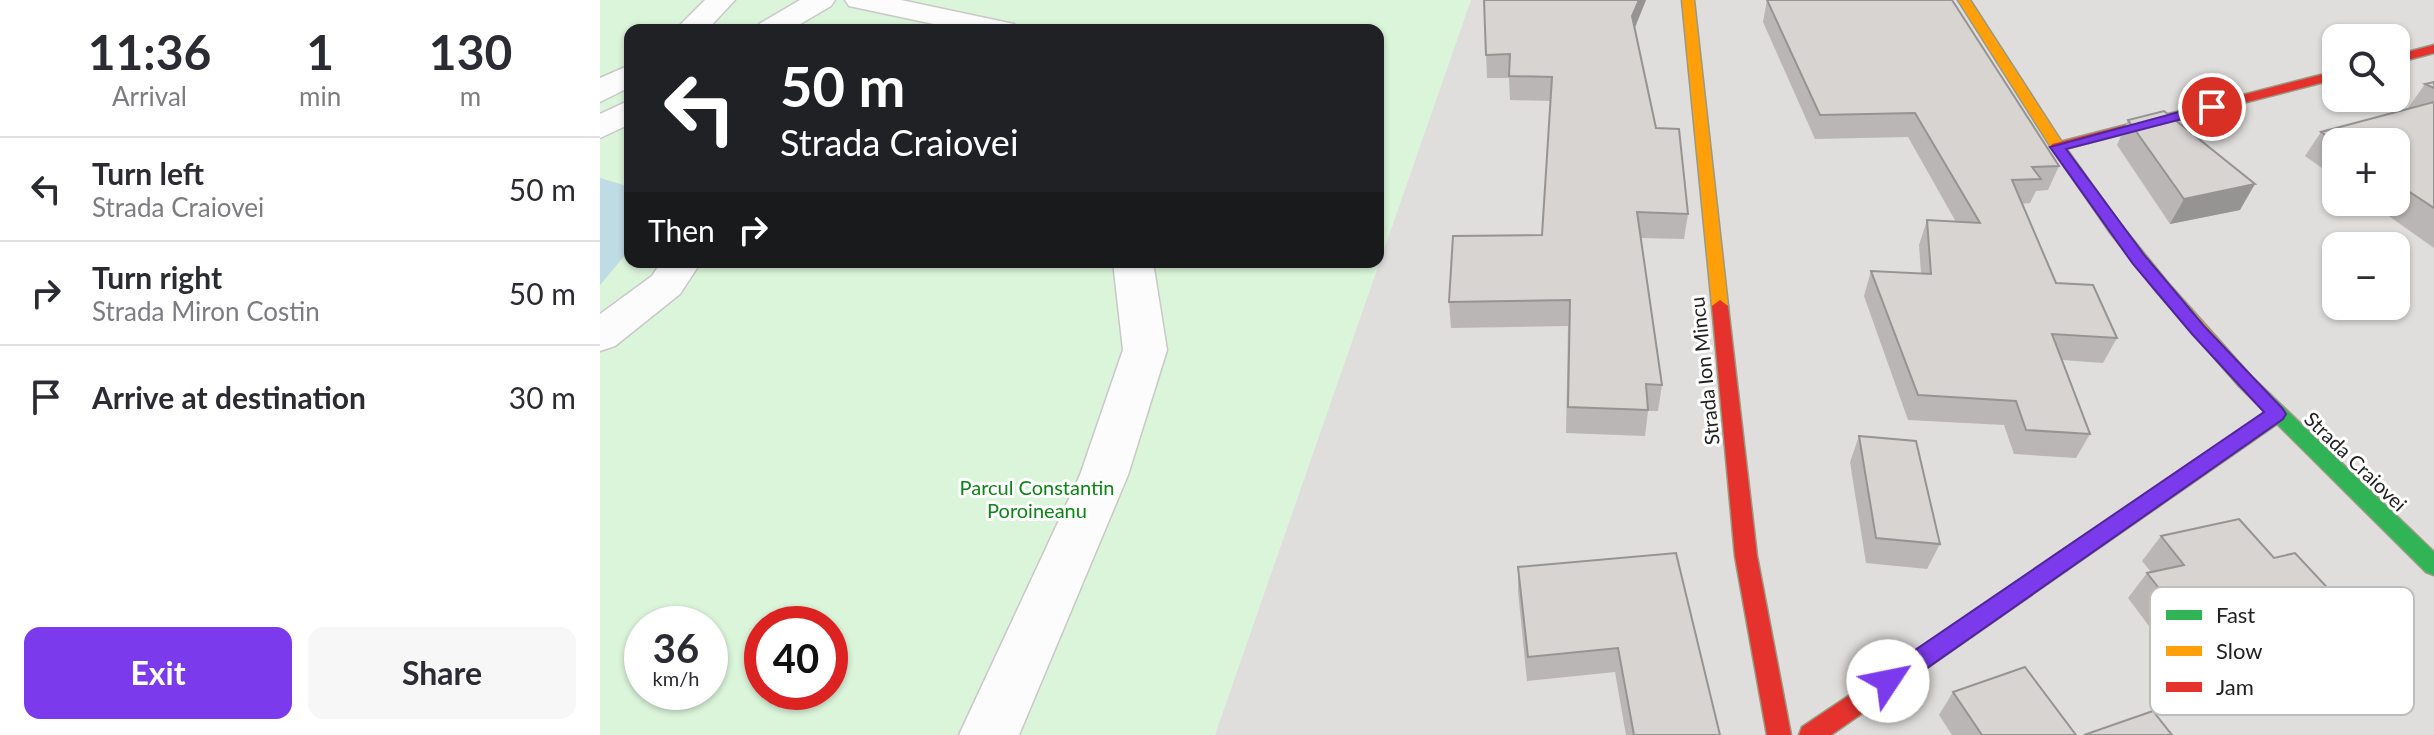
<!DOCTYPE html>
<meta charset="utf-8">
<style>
body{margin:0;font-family:Lato,sans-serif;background:#f7f7f7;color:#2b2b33;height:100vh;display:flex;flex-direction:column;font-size:30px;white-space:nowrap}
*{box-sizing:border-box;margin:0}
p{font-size:26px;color:#7c7c81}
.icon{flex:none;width:44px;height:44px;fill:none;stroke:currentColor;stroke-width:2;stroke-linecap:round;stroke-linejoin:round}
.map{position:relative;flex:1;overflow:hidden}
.details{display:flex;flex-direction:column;background:#fff;width:600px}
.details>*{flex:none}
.top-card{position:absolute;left:24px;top:24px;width:760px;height:244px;border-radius:16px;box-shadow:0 2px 6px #0004;background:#202124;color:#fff;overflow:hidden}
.fabs{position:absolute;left:1722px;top:24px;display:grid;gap:16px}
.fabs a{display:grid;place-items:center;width:88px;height:88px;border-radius:16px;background:#fff;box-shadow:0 2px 6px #0004;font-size:40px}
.speed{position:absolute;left:24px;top:606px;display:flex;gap:16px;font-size:40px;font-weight:700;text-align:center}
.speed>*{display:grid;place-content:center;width:104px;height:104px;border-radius:50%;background:#fff;box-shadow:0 2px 6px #0004;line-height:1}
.speed small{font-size:20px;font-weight:400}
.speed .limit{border:12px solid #d22;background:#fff;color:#111}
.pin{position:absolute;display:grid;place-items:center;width:68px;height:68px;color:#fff;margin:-34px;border:4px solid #fff;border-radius:50%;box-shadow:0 2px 8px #0007}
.me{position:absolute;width:88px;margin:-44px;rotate:56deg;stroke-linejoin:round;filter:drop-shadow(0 0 6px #0008)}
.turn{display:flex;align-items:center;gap:28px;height:168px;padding:0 24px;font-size:36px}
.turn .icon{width:104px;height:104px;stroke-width:2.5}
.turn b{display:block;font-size:56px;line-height:68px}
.then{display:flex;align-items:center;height:76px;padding:0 24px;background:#0003;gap:16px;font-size:30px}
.eta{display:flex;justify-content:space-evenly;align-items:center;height:136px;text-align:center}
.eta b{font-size:48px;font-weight:700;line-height:56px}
.action{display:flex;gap:16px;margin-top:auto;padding:16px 24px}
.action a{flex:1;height:92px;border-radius:16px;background:#7c3aed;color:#fff;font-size:32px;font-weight:700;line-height:92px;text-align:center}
.action a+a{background:#f7f7f7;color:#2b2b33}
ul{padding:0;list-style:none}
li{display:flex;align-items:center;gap:24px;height:104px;padding:0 24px;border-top:2px solid #e1e1e2}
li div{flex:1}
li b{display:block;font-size:30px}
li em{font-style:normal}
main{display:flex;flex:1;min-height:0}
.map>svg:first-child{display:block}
.residential{fill:#dfdedc;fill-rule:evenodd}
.park{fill:#daf5da;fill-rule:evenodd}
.water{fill:#bfdbe3}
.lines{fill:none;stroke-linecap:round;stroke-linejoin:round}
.street-casing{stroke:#c9c8c7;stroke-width:3}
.fast-casing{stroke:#999a82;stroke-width:3}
.slow-casing{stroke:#999a82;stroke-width:3}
.jam-casing{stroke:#999a82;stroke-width:3}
.street{fill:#fdfcfc;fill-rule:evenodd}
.fast{fill:#30b455;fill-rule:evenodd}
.slow{fill:#ff9f0a;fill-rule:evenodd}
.jam{fill:#e5322d;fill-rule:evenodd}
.wall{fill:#b9b6b5}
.shaded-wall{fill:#969493}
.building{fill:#d7d4d2;stroke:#969493;stroke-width:2}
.route{fill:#7c3aed;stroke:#51269a;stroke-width:2}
.labels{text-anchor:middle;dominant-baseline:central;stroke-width:6;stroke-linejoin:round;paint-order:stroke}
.street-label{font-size:20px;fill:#222;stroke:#fff}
.park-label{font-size:20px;fill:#0c8416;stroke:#fff}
.key{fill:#fff;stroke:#bdbdbd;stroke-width:2}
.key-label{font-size:22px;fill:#222}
</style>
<main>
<section class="details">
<div class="eta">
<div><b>11:36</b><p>Arrival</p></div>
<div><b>1</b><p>min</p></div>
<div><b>130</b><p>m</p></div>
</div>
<ul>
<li><svg class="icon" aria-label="left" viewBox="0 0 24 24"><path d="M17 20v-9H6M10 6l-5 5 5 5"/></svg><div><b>Turn left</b><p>Strada Craiovei</p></div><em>50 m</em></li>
<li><svg class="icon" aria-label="right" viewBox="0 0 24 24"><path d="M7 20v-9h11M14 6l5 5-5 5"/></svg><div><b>Turn right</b><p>Strada Miron Costin</p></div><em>50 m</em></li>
<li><svg class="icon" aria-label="arrive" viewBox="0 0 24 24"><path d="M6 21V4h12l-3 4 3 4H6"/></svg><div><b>Arrive at destination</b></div><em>30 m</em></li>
</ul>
<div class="action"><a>Exit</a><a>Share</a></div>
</section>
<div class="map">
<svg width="1834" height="735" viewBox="0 0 1834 735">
<rect width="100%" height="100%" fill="#f0eeeb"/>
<!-- residential -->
<path class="residential" d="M 0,0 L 1834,0 L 1834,735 L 0,735 ZM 30,30 L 778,30 L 778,262 L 30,262 ZM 1736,38 L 1796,38 L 1796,98 L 1736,98 ZM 1736,142 L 1796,142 L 1796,202 L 1736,202 ZM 1736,246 L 1796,246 L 1796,306 L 1736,306 ZM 42,624 L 110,624 L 110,692 L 42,692 ZM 162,624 L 230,624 L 230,692 L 162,692 Z"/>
<!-- park -->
<path class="park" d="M 0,0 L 871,0 L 615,735 L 0,735 L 0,285 L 30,249 L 30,262 L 778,262 L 778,30 L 30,30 L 30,187 L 0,178 ZM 42,624 L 110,624 L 110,692 L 42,692 ZM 162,624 L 230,624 L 230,692 L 162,692 Z"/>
<!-- water -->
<path class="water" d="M 0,178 L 30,187 L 30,249 L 0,285 Z"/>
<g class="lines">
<!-- street casing -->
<g class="street-casing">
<path id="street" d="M 105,0 L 135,0 L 107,30 L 75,30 Z
M 200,0 L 235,0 L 231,6 L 190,30 L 154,30 L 159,24 Z
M 245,0 L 301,0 L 414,24 L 419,30 L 362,30 L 249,6 Z
M 30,65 L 30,87 L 0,102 L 0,78 Z
M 30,100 L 30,124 L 0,138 L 0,114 Z
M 61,262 L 101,262 L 80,294 L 15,346 L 0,351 L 0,314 L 52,276 Z
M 513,262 L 553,262 L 567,350 L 528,475 L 419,735 L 359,735 L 480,475 L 523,350 Z"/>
</g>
<!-- fast casing -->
<g class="fast-casing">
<path id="fast" d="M 1645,374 L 1651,376 L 1834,552 L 1834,575 L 1826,572 L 1639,386 L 1636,381 L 1639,376 Z"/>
</g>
<!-- slow casing -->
<g class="slow-casing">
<path id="slow" d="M 1082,0 L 1094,0 L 1128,306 L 1120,312 L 1112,306 Z
M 1358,0 L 1370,0 L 1463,144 L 1521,225 L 1568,283 L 1651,376 L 1654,381 L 1651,386 L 1639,386 L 1556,291 L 1509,231 L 1449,144 Z
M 1677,407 L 1684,409 L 1686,414 L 1684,419 L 1467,570 L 1459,573 L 1451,570 L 1448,564 L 1451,558 Z"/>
</g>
<!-- jam casing -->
<g class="jam-casing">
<path id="jam" d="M 1834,45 L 1834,53 L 1796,63 L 1796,55 Z
M 1736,71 L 1736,79 L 1457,151 L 1450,147 L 1452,144 Z
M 1120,300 L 1128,306 L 1157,556 L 1191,735 L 1167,735 L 1135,556 L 1112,306 Z
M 1459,555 L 1467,558 L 1470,564 L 1467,570 L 1231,735 L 1199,735 L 1202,727 Z"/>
</g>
<!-- street -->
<use href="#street" class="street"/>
<!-- fast -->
<use href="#fast" class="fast"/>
<!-- slow -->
<use href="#slow" class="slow"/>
<!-- jam -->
<use href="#jam" class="jam"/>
</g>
<!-- wall -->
<path class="wall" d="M 884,0 L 1046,0 L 1035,28 L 1056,128 L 1088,214 L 1084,239 L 1041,238 L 1062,385 L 1058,411 L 1048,411 L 1045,436 L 966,433 L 968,326 L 851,328 L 849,302 L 942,235 L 951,101 L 910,100 L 909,78 L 887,78 Z
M 1167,0 L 1459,166 L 1448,190 L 1436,191 L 1430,203 L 1422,204 L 1456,283 L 1517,338 L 1503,363 L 1462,360 L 1490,434 L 1476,458 L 1414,454 L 1404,425 L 1308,420 L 1264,296 L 1271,271 L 1321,273 L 1319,245 L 1327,220 L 1356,222 L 1308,137 L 1215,139 L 1163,22 Z
M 1834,82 L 1834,248 L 1769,202 L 1796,202 L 1796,142 L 1736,142 L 1736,178 L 1705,156 L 1721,132 L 1810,109 L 1808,108 L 1825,84 Z
M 1528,120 L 1640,210 L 1570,224 L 1517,145 Z
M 1259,436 L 1340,544 L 1327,569 L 1266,563 L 1250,462 Z
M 1561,536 L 1674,558 L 1764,627 L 1737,651 L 1593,685 L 1528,598 L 1547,573 L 1551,572 L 1542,561 Z
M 1076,553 L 1120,735 L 1026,735 L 1015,672 L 927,681 L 918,591 L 918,567 Z
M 1353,692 L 1476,735 L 1352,735 L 1339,715 Z"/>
<!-- shaded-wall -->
<path class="shaded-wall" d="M 1039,0 L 1046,0 L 1030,39 L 1032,16 Z
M 1655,184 L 1640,210 L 1570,224 L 1584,199 Z
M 1764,627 L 1737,651 L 1593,685 L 1616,661 Z"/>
<!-- building -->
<path class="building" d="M 884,0 L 1039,0 L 1032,16 L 1056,128 L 1079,129 L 1088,214 L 1037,212 L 1062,385 L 1046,384 L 1048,410 L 968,407 L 970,300 L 849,302 L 853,236 L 942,235 L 952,77 L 909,76 L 910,54 L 886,55 Z
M 1167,0 L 1352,0 L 1459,166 L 1432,167 L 1441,179 L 1412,180 L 1456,283 L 1493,285 L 1517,338 L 1452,334 L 1490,434 L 1426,430 L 1416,401 L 1318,395 L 1271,271 L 1331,274 L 1327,220 L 1380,223 L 1315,113 L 1220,115 Z
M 1834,82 L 1834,88 L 1825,84 Z
M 1834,102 L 1834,208 L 1796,183 L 1796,142 L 1736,142 L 1721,132 Z
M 1564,111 L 1655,184 L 1584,199 L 1528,120 Z
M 1259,436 L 1316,441 L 1340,544 L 1276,538 Z
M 1639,519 L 1674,558 L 1695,553 L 1764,627 L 1616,661 L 1547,573 L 1584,565 L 1561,536 Z
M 1076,553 L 1120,735 L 1034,735 L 1018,648 L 928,657 L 918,567 Z
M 1425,667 L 1476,735 L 1382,735 L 1353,692 Z
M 1553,711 L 1572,735 L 1484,735 Z"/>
<!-- route -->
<path class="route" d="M 1612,103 L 1617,104 L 1617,110 L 1466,149 L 1545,256 L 1604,326 L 1683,409 L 1686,414 L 1683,419 L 1297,689 L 1288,692 L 1280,689 L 1277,681 L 1280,674 L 1664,412 L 1592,334 L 1533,264 L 1450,147 Z"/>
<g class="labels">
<!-- street labels -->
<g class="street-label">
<text transform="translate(1104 371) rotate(-96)">Strada Ion Mincu</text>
<text transform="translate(1756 461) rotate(44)">Strada Craiovei</text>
</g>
<!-- park labels -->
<g class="park-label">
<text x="437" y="487">Parcul Constantin<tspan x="437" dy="23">Poroineanu</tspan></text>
</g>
</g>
<!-- legend -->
<rect x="1550" y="587" width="264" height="128" rx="12" class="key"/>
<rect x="1566" y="610" width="36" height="10" fill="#30b455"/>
<rect x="1566" y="646" width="36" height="10" fill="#ff9f0a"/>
<rect x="1566" y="682" width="36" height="10" fill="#e5322d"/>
<g class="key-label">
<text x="1616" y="623">Fast</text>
<text x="1616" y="659">Slow</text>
<text x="1616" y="695">Jam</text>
</g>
</svg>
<div class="fabs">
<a><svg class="icon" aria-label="search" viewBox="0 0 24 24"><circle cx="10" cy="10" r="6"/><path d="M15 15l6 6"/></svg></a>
<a>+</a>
<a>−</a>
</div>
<div class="speed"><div>36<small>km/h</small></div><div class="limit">40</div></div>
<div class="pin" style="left:1612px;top:107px;background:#d93025"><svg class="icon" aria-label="arrive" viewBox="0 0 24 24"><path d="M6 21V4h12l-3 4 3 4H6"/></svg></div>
<svg class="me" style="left:1288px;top:681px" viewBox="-20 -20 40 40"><circle r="19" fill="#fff"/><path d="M0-13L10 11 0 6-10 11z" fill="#7c3aed"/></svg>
<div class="top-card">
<div class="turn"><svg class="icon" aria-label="left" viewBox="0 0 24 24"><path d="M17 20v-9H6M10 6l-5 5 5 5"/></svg><div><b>50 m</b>Strada Craiovei</div></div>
<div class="then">Then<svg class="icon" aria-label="right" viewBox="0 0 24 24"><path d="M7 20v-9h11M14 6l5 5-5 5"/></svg></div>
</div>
</div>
</main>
